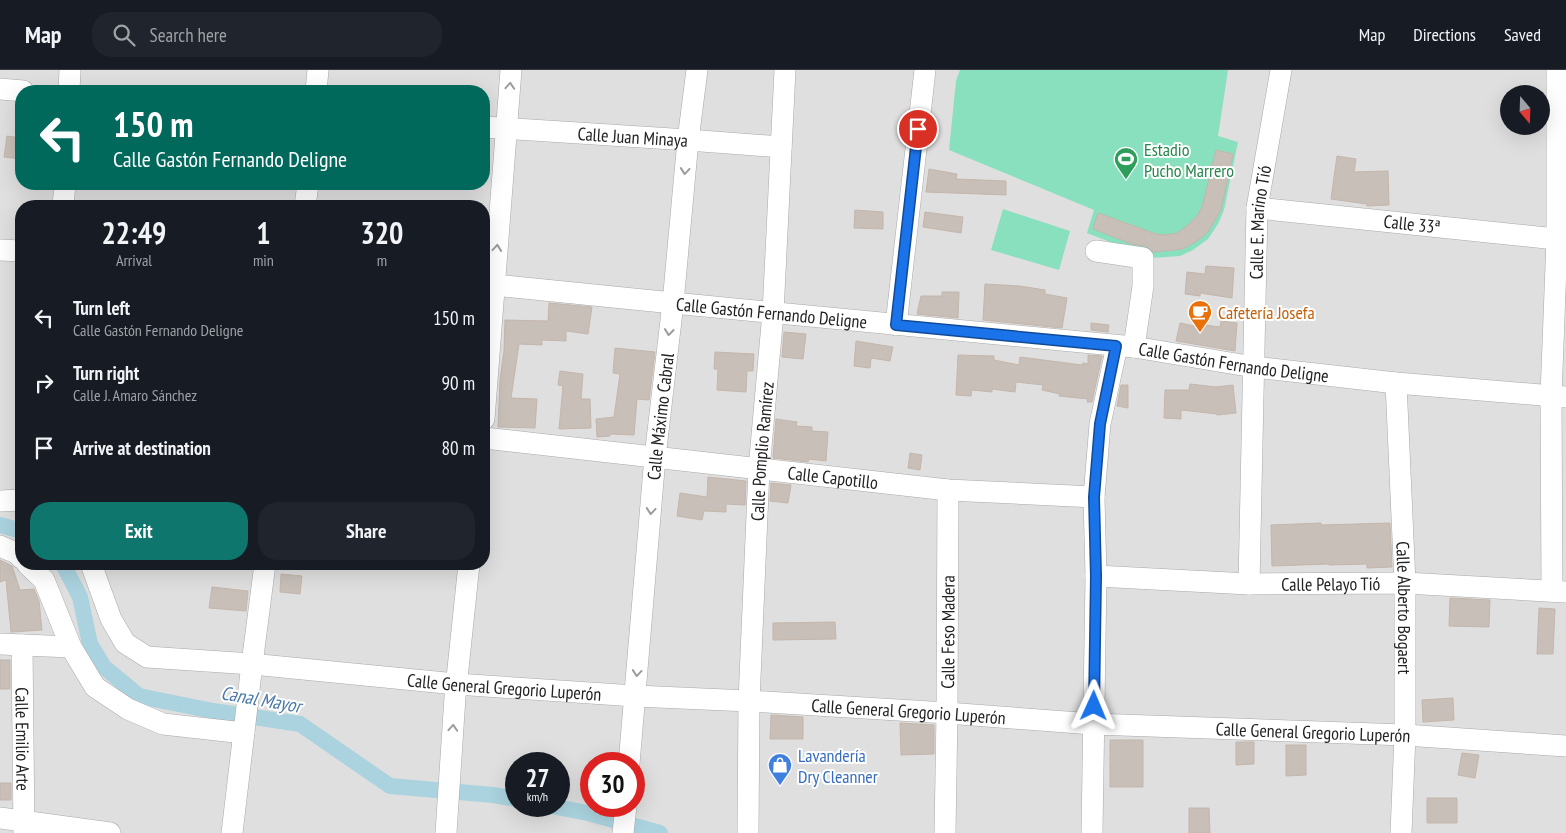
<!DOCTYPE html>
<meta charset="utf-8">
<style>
body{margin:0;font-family:"PT Sans Narrow",sans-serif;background:#20242c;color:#f1f3f6;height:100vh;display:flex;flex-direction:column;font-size:19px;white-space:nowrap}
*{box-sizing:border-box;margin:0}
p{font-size:16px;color:#9ea1a6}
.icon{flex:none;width:28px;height:28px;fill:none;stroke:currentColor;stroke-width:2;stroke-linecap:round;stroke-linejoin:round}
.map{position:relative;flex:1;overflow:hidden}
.drawer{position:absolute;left:15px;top:130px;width:475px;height:370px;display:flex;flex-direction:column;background:#171b24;border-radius:20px;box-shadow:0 5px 20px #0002}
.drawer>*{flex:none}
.guide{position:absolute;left:15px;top:15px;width:475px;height:105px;border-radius:20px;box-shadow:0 5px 20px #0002;background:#00695c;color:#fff;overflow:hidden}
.needle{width:32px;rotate:161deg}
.controls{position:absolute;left:1500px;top:15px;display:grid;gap:10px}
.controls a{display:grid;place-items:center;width:50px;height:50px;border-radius:50%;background:#171b24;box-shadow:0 5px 20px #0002;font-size:25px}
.speed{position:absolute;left:505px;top:682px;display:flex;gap:10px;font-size:25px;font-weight:700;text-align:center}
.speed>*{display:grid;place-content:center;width:65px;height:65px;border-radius:50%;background:#171b24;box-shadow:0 5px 20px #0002;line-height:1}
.speed small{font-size:12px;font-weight:400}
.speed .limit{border:8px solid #d22;background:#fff;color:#111}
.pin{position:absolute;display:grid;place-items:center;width:42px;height:42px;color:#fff;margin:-21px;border:2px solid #fff;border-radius:50%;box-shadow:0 1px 5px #0007}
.me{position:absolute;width:55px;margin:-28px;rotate:1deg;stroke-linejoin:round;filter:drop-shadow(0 0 4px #0008)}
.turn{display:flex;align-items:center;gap:18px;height:105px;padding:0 15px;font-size:22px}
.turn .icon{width:65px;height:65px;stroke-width:2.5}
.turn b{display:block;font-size:35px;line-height:42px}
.eta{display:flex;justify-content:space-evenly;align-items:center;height:85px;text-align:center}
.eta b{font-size:30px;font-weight:700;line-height:35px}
.button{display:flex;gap:10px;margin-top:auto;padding:10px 15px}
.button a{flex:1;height:58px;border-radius:20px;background:#0f766e;color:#fff;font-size:20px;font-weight:700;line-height:58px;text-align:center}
.button a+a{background:#20242c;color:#f1f3f6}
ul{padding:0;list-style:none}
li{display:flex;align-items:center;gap:15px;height:65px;padding:0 15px}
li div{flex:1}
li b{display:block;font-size:19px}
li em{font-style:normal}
header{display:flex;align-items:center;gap:30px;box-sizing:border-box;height:70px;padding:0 25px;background:#171b24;border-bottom:1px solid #363941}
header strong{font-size:24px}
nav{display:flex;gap:28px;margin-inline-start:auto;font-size:18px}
.search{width:350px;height:45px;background:#20242c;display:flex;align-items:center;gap:12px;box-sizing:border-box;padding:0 18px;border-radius:20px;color:#9ea1a6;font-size:19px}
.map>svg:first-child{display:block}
.residential{fill:#e0dfdf;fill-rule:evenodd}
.pitch{fill:#88e0be}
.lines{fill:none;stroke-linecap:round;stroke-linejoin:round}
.canal{stroke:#aad3df;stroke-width:16}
.building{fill:#c7bfb8;stroke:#c4b6ab}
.minor-casing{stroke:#a9a9a9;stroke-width:22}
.minor{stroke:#fff;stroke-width:21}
.oneway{stroke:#9c9c9c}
.route-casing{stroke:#114b97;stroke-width:12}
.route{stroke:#1a73e8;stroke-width:9}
.labels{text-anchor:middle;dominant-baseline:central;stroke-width:4;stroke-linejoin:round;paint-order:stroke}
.street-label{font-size:18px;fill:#222;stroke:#fff}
.leisure-label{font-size:18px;fill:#27864d;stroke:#fff;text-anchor:start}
.food-label{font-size:18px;fill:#c56008;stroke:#fff;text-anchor:start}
.shop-label{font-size:18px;fill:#366cbe;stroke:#fff;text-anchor:start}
.water-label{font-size:19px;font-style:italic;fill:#4a7aab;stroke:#fff}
</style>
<header>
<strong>Map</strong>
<div class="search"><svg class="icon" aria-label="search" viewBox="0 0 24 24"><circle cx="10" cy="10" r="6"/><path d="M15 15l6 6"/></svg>Search here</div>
<nav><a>Map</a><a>Directions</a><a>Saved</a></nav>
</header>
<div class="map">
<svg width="1566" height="763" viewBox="0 0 1566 763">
<rect width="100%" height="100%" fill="#f2efe9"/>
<!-- residential -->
<path class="residential" d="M 0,0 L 1566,0 L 1566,763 L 0,763 ZM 21,21 L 484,21 L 484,114 L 21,114 ZM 1509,24 L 1541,24 L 1541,56 L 1509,56 ZM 21,136 L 484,136 L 484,494 L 21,494 ZM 516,694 L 559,694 L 559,736 L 516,736 ZM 591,694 L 634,694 L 634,736 L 591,736 Z"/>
<!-- pitch -->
<path class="pitch" d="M 960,0 L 1228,0 L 1218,66 L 1238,72 L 1224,140 L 1218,154 L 1208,169 L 1193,180 L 1180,186 L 1152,188 L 1087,163 L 1094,140 L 949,80 L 956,11 Z
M 1003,139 L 1070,161 L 1059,200 L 991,180 Z"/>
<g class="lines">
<!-- canal -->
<path class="canal" d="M 0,455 L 21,461
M 63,494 L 80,527 L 90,574 L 104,597 L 139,626 L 213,641 L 300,654 L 390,716 L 493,725 L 516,729
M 551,736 L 588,743 L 660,763"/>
</g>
<!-- building -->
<path class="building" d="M 7,66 L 21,68 L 21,89 L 4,87 Z
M 1216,80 L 1233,84 L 1221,140 L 1208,162 L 1200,169 L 1183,179 L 1154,182 L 1145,176 L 1132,174 L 1093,159 L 1098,143 L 1156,164 L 1166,165 L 1177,163 L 1187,156 L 1197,146 L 1202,137 Z
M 1337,86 L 1356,89 L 1354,102 L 1388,101 L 1389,135 L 1367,136 L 1367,134 L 1331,129 Z
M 929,99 L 957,104 L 956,109 L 1006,111 L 1006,125 L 926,122 Z
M 855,140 L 883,142 L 883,159 L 854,158 Z
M 925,142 L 963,147 L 961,163 L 923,157 Z
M 1206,196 L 1234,198 L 1232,228 L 1200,223 L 1200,226 L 1185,224 L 1187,202 L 1205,204 Z
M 985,214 L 1020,216 L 1045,220 L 1045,224 L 1067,228 L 1062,258 L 983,250 Z
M 942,222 L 959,222 L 958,248 L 917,244 L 921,226 L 942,226 Z
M 549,233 L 592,237 L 588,264 L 566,261 L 566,271 L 542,270 L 542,275 L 519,274 L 511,328 L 537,329 L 535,358 L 498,357 L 500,310 L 504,281 L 505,250 L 548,251 Z
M 1221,251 L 1237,253 L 1235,281 L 1176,271 L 1180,253 L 1204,258 L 1205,255 L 1220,257 Z
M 1091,253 L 1109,255 L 1108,262 L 1091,260 Z
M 784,262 L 806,264 L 803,289 L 782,287 Z
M 856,271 L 893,277 L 890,291 L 871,288 L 870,298 L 854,296 Z
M 615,278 L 655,282 L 649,330 L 637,329 L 634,365 L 610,364 L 610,366 L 597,367 L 596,349 L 614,347 L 620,304 L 613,303 Z
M 715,282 L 754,284 L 753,301 L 747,301 L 746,322 L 717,320 L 718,299 L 714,299 Z
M 958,285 L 994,286 L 994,290 L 1019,295 L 1020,287 L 1082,295 L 1083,293 L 1088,294 L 1088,285 L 1102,286 L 1092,332 L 1087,332 L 1088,329 L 1059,326 L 1060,324 L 1042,320 L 1043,315 L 1016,312 L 1015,322 L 992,319 L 992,322 L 972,320 L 971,326 L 956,325 Z
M 560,301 L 583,304 L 581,329 L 590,329 L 591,358 L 559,359 L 563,316 L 558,315 Z
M 1190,314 L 1216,317 L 1233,315 L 1236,343 L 1217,345 L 1217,344 L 1181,340 L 1181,349 L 1164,348 L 1165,320 L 1189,320 Z
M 1121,315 L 1128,315 L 1128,338 L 1117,336 Z
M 776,349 L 797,352 L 796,356 L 812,357 L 812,361 L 828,362 L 826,391 L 809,389 L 808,392 L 773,388 Z
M 910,383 L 922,385 L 920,400 L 908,398 Z
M 708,407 L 746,411 L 745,435 L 726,434 L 726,442 L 704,441 L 702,450 L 677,446 L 680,423 L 707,427 Z
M 771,413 L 791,415 L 788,433 L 770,431 Z
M 1321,453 L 1321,455 L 1390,453 L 1392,497 L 1367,498 L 1367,494 L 1329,495 L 1329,494 L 1272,496 L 1271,455 Z
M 0,490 L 12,496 L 20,520 L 34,519 L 39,531 L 42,560 L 11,562 L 6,510 L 0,512 Z
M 281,504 L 302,506 L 300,524 L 280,522 Z
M 212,517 L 248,521 L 246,541 L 209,538 Z
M 1450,528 L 1490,530 L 1489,557 L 1449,556 Z
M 1539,538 L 1555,539 L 1553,584 L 1537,584 Z
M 835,552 L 836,569 L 773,570 L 773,553 Z
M 0,590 L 10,590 L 10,619 L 0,619 Z
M 1453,628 L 1454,650 L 1423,652 L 1422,630 Z
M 771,645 L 803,647 L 803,669 L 770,669 Z
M 900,653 L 934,655 L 934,684 L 901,685 Z
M 1110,670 L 1143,670 L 1143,717 L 1110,717 Z
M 1236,672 L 1254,672 L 1254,694 L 1236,695 Z
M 1286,675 L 1306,675 L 1306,705 L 1286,706 Z
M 1462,683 L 1479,685 L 1475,708 L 1458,705 Z
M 0,713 L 11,713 L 11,730 L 0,730 Z
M 1427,728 L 1457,728 L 1457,753 L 1427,753 Z
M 1189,738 L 1209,738 L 1210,763 L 1189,763 Z"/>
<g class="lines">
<!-- minor casing -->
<g class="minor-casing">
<g id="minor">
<path d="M 0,19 L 23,21"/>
<path d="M 69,21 L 70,0"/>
<path d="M 316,21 L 318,0"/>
<path id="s1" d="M 484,57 L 688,70 L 781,77"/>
<path d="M 63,136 L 65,114"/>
<path d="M 305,136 L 308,114"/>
<path d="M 1257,138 L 1566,170"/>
<path d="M 0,180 L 21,181"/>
<path d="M 1096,181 L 1143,188 L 1143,216 L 1134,277"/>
<path id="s2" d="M 484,214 L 673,233 L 1134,277 L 1254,297 L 1396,313 L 1566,327"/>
<path d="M 896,255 L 925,0"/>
<path id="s3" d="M 1396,313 L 1405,513 L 1405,665 L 1401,763"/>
<path d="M 484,349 L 511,0"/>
<path id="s4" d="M 484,368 L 948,420 L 1094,427"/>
<path d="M 0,431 L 21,430"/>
<path d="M 0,476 L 18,484 L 21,488"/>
<path d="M 27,494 L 44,510 L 71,577 L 95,617 L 128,639 L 163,654 L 244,663"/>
<path id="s5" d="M 91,494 L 111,549 L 125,573 L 147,587 L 252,594 L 456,614 L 635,626 L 749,631 L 947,643 L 1093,654 L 1405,665 L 1566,676"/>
<path id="s6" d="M 1096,506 L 1249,514 L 1405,513 L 1565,522"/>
<path id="s7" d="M 1249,514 L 1257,138 L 1281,0"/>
<path d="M 1552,521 L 1551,326 L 1557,169 L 1557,0"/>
<path d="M 0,574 L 71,577"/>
<path id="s8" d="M 22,575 L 24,763"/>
<path id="s9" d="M 629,694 L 655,387 L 673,233 L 688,70 L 697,0"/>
<path d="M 0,748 L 110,763"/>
<path d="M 232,763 L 252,594 L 265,494"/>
<path d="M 446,763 L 455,627 L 469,494"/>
<path d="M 623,763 L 626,736"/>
<path id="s10" d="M 748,763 L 749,631 L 759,399 L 773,243 L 785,0"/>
<path id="s11" d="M 945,763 L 947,643 L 948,420"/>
<path d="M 1092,763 L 1096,506 L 1094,427 L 1100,354 L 1117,276"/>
</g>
</g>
<!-- minor -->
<use href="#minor" class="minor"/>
</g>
<!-- one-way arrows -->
<defs><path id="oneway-chevron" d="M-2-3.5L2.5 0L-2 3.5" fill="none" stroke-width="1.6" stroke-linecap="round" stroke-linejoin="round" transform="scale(1.25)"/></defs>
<g class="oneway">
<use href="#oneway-chevron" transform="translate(510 16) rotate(-86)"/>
<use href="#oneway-chevron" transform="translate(685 101) rotate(95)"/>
<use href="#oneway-chevron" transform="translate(497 178) rotate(-85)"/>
<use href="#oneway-chevron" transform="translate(669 262) rotate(96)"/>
<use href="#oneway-chevron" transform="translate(651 441) rotate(95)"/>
<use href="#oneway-chevron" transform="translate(637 603) rotate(95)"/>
<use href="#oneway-chevron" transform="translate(453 658) rotate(-86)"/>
</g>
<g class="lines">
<!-- route casing -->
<g class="route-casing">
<path id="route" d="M 918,59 L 896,255 L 1116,276 L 1100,354 L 1094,427 L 1096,506 L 1094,636"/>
</g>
<!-- route -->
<use href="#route" class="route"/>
</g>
<!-- icons -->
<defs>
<g id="stadium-pin" transform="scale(1.25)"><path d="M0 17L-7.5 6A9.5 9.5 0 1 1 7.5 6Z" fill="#2e9e5b" stroke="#fff"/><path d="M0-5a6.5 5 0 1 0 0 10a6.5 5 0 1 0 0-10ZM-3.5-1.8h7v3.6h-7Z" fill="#fff"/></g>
<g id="cafe-pin" transform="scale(1.25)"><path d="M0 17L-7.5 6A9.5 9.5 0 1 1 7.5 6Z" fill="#e8710a" stroke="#fff"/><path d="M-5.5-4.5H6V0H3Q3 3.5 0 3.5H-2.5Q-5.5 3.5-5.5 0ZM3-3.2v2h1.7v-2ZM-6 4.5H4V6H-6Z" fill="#fff"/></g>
<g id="shop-pin" transform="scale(1.25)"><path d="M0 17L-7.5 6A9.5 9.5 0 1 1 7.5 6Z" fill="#3f7fe0" stroke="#fff"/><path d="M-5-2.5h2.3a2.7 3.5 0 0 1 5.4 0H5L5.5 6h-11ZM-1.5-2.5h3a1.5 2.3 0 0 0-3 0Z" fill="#fff"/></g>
</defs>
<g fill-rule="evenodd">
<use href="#stadium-pin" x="1126" y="89"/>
<use href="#cafe-pin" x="1200" y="242"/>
<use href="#shop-pin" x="780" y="695"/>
</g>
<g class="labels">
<!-- street labels -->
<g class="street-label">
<text stroke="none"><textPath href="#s1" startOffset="149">Calle Juan Minaya</textPath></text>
<text stroke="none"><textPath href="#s7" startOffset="362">Calle E. Marino Tió</textPath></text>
<text transform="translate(1412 154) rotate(6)">Calle 33ª</text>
<text stroke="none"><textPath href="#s2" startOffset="289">Calle Gastón Fernando Deligne</textPath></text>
<text stroke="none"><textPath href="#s2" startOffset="754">Calle Gastón Fernando Deligne</textPath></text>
<text stroke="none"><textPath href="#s9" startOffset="349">Calle Máximo Cabral</textPath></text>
<text stroke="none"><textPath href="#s10" startOffset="382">Calle Pomplio Ramírez</textPath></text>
<text stroke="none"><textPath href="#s4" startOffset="351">Calle Capotillo</textPath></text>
<text stroke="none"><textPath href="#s6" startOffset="235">Calle Pelayo Tió</textPath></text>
<text stroke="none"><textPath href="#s3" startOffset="225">Calle Alberto Bogaert</textPath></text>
<text stroke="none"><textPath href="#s11" startOffset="201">Calle Feso Madera</textPath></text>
<text stroke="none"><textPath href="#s5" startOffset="471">Calle General Gregorio Luperón</textPath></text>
<text stroke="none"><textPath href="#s5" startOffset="876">Calle General Gregorio Luperón</textPath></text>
<text stroke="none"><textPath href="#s5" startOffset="1281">Calle General Gregorio Luperón</textPath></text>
<text stroke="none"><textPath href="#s8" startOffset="94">Calle Emilio Arte</textPath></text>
</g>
<!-- leisure labels -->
<g class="leisure-label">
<text x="1144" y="79">Estadio<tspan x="1144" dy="21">Pucho Marrero</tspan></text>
</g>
<!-- food labels -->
<g class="food-label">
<text x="1218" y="242">Cafetería Josefa</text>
</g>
<!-- shop labels -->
<g class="shop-label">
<text x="798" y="685">Lavandería<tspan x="798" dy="21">Dry Cleanner</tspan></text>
</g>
<!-- water labels -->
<g class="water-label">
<text transform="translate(261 629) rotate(10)">Canal Mayor</text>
</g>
</g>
</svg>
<div class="controls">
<a><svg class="needle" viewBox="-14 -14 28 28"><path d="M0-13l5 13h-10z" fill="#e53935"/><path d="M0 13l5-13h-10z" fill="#9ea1a6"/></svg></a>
</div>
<div class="speed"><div>27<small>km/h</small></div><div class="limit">30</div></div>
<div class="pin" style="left:918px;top:59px;background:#d93025"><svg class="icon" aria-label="arrive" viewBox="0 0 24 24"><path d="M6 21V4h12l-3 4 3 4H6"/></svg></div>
<svg class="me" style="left:1094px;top:636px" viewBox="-20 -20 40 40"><path d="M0-17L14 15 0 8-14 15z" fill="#1a73e8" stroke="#fff" stroke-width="4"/></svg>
<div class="guide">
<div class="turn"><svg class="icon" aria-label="left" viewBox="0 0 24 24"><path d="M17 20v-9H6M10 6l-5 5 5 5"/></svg><div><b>150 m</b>Calle Gastón Fernando Deligne</div></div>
</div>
<section class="drawer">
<div class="eta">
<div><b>22:49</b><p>Arrival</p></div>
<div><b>1</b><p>min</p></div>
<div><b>320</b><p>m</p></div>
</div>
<ul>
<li><svg class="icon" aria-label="left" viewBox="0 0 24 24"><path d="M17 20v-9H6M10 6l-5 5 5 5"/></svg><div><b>Turn left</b><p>Calle Gastón Fernando Deligne</p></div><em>150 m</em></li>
<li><svg class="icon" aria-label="right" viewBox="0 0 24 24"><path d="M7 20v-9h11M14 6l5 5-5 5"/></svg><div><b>Turn right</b><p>Calle J. Amaro Sánchez</p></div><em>90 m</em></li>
<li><svg class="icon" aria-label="arrive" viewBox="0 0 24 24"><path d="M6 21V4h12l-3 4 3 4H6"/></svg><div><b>Arrive at destination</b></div><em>80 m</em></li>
</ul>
<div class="button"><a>Exit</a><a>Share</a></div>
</section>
</div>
